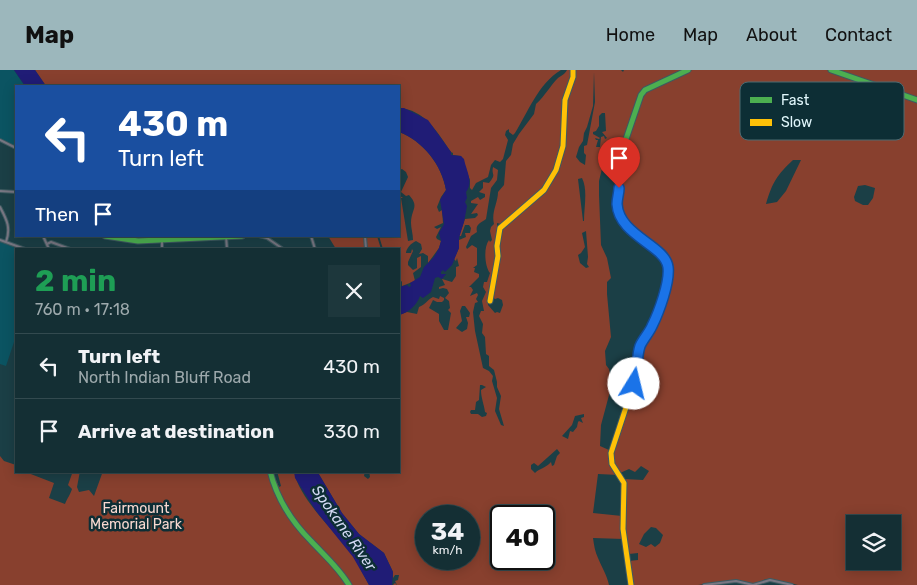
<!DOCTYPE html>
<meta charset="utf-8">
<style>
body{margin:0;font-family:Rubik,sans-serif;background:#1d373c;color:#f1f3f6;height:100vh;display:flex;flex-direction:column;font-size:19px;white-space:nowrap}
*{box-sizing:border-box;margin:0}
p{font-size:16px;color:#9da9ac}
.icon{flex:none;width:28px;height:28px;fill:none;stroke:currentColor;stroke-width:2;stroke-linecap:round;stroke-linejoin:round}
.map{position:relative;flex:1;overflow:hidden}
.details{position:absolute;left:15px;top:178px;width:385px;height:225px;display:flex;flex-direction:column;background:#142f34;border-radius:0px;box-shadow:0 2px 12px #0003,0 0 0 1px #334a4f}
.details>*{flex:none}
.hud{position:absolute;left:15px;top:15px;width:385px;height:152px;border-radius:0px;box-shadow:0 2px 12px #0003,0 0 0 1px #334a4f;background:#1a4fa0;color:#fff;overflow:hidden}
.fabs{position:absolute;left:846px;top:445px;display:grid;gap:10px}
.fabs a{display:grid;place-items:center;width:55px;height:55px;border-radius:0px;background:#142f34;box-shadow:0 2px 12px #0003,0 0 0 1px #334a4f;font-size:25px}
.speed{position:absolute;left:415px;top:435px;display:flex;gap:10px;font-size:25px;font-weight:700;text-align:center}
.speed>*{display:grid;place-content:center;width:65px;height:65px;border-radius:50%;background:#142f34;box-shadow:0 2px 12px #0003,0 0 0 1px #334a4f;line-height:1}
.speed small{font-size:12px;font-weight:400}
.speed .limit{border:2px solid #111;border-radius:8px;background:#fff;color:#111}
.pin{position:absolute;display:grid;place-items:center;width:42px;height:42px;color:#fff;margin:-51px -21px;border-radius:50% 50% 50% 0;rotate:-45deg;box-shadow:0 0 5px #0007}
.pin .icon{rotate:45deg}
.me{position:absolute;width:55px;margin:-28px;rotate:9deg;stroke-linejoin:round;filter:drop-shadow(0 0 4px #0008)}
.turn{display:flex;align-items:center;gap:18px;height:105px;padding:0 20px;font-size:22px}
.turn .icon{width:65px;height:65px;stroke-width:2.5}
.turn b{display:block;font-size:35px;line-height:42px}
.then{display:flex;align-items:center;height:48px;padding:0 20px;background:#0003;gap:10px;font-size:19px}
.round{display:grid;place-items:center;flex:none;width:52px;height:52px;border-radius:0px;background:#1d373c}
.overview{display:flex;align-items:center;justify-content:space-between;height:85px;padding:0 20px}
h1{font-size:30px;font-weight:700;line-height:38px;color:#1e9e55}
ul{padding:0;list-style:none}
li{display:flex;align-items:center;gap:15px;height:65px;padding:0 20px;border-top:1px solid #334a4f}
li div{flex:1}
li b{display:block;font-size:19px}
li em{font-style:normal}
header{display:flex;align-items:center;gap:30px;box-sizing:border-box;height:70px;padding:0 25px;background:#9cb7bc;color:#111}
header strong{font-size:24px}
nav{display:flex;gap:28px;margin-inline-start:auto;font-size:18px}
.map>svg:first-child{display:block}
.built{fill:#0b5462}
.green{fill:#88402e;fill-rule:evenodd}
.water{fill:#201c76}
.lines{fill:none;stroke-linecap:round;stroke-linejoin:round}
.street-casing{stroke:#3e5a60;stroke-width:4}
.fast-casing{stroke:#3e5a60;stroke-width:7}
.slow-casing{stroke:#3e5a60;stroke-width:7}
.street{stroke:#787682;stroke-width:2}
.fast{stroke:#4caf50;stroke-width:5}
.slow{stroke:#ffc107;stroke-width:5}
.route-casing{stroke:#114b97;stroke-width:12}
.route{stroke:#1a73e8;stroke-width:9}
.labels{text-anchor:middle;dominant-baseline:central;stroke-width:5;stroke-linejoin:round;paint-order:stroke}
.park-label{font-size:14px;fill:#f8d8d0;stroke:#0d2e35}
.water-label{font-size:15px;font-style:italic;fill:#d3d9f4;stroke:#0d2e35}
.key{fill:#0d2e35;stroke:#4d6a71;stroke-width:1}
.key-label{font-size:14px;fill:#e1f7fc}
</style>
<header>
<strong>Map</strong>
<nav><a>Home</a><a>Map</a><a>About</a><a>Contact</a></nav>
</header>
<div class="map">
<svg width="917" height="515" viewBox="0 0 917 515">
<rect width="100%" height="100%" fill="#1b3f46"/>
<!-- built -->
<path class="built" d="M 0,0 L 14,0 L 25,16 L 16,16 L 16,77 L 0,69 Z
M 0,172 L 19,179 L 16,179 L 16,266 L 6,296 L 0,294 Z"/>
<!-- green -->
<path class="green" d="M 35,0 L 561,0 C 538,14 528,42 515,63 L 513,65 L 509,62 L 509,59 L 506,61 L 505,65 L 508,70 L 503,89 L 500,92 L 495,90 L 491,95 L 488,107 L 476,113 L 472,120 L 470,118 L 470,110 L 461,86 L 453,85 L 453,83 L 451,82 C 438,63 424,39 399,38 L 399,16 L 46,16 Z
M 567,0 L 572,0 C 571,9 567,17 565,26 C 559,57 568,89 546,116 C 534,131 516,142 501,154 L 497,153 L 497,156 L 499,158 L 496,167 L 496,187 L 488,225 L 488,235 L 495,243 L 497,242 L 500,243 L 503,235 L 502,230 L 498,228 L 495,229 L 492,227 L 497,194 L 497,176 L 500,160 L 546,121 L 558,99 L 564,83 L 566,35 L 574,0 L 621,0 L 623,2 L 624,0 L 684,0 L 644,19 L 624,74 L 609,70 L 599,111 L 599,125 L 601,175 L 607,188 L 611,208 L 607,212 L 607,224 L 611,267 L 605,281 L 606,295 L 609,299 L 612,314 L 601,355 L 600,376 L 609,380 L 611,395 L 619,405 L 598,404 L 593,443 L 622,446 L 621,454 L 624,469 L 593,468 C 594,475 595,482 598,488 C 602,498 607,505 609,515 L 393,515 L 395,513 L 397,515 L 395,511 L 398,510 L 399,505 L 395,505 L 393,508 L 393,502 L 384,483 L 359,464 L 342,443 L 317,401 L 365,401 L 364,406 L 368,409 L 370,407 L 369,401 L 399,401 L 399,245 L 407,242 L 417,244 L 419,237 C 425,235 427,230 433,227 L 439,229 L 440,226 L 444,228 L 444,230 L 442,232 L 437,232 L 433,230 L 429,238 L 439,244 L 439,251 L 444,260 L 448,260 L 451,243 L 448,240 L 450,238 L 449,231 L 445,228 L 449,223 L 447,219 L 443,218 L 439,219 L 439,217 L 445,215 L 442,209 L 452,212 L 456,206 L 456,197 L 459,196 L 457,188 L 456,191 L 454,189 L 459,178 L 459,170 L 466,167 L 465,163 L 470,163 L 471,158 L 469,155 L 465,155 L 461,166 L 459,166 L 465,149 L 475,148 L 478,145 L 477,143 L 471,144 L 478,134 L 471,133 L 471,131 L 478,127 L 480,130 L 485,127 L 485,124 L 479,122 L 483,118 L 483,112 L 489,113 C 497,103 491,106 493,97 L 498,100 L 497,110 L 491,118 L 486,149 C 481,153 475,154 477,162 L 471,166 L 466,177 L 467,179 L 472,175 L 477,178 L 477,195 L 473,198 L 475,198 L 474,202 L 479,204 L 479,207 L 469,217 L 471,217 L 473,220 L 470,226 L 477,223 L 478,225 L 476,229 L 478,232 L 475,233 L 473,242 L 475,261 L 483,298 L 489,301 L 493,306 L 492,311 L 497,328 L 495,341 L 501,355 L 504,356 L 499,339 L 501,326 L 497,317 L 497,312 L 494,300 L 489,296 L 489,286 L 486,284 L 485,267 L 482,263 L 483,254 L 479,246 L 481,241 L 484,241 L 482,231 L 486,222 L 483,217 L 484,212 L 487,212 L 490,203 C 485,197 483,178 489,170 L 490,172 L 492,170 L 490,161 L 491,157 L 494,154 C 491,142 498,133 498,122 L 504,115 L 506,91 L 511,85 L 513,74 L 519,64 L 534,44 L 536,34 C 545,26 550,16 558,8 C 562,5 564,5 567,0 ZM 594,2 L 595,32 L 587,75 L 584,76 L 584,83 L 586,85 L 585,95 L 580,92 L 576,87 L 579,77 L 583,71 L 584,63 L 587,57 L 593,36 ZM 602,43 L 605,43 L 606,61 L 602,62 L 607,68 L 605,69 L 604,66 L 601,67 L 600,77 L 596,77 L 598,70 L 596,70 L 595,68 L 599,69 L 600,68 L 593,64 L 593,62 L 596,61 L 599,56 L 599,46 ZM 582,108 C 588,120 584,137 584,151 L 583,151 L 578,109 ZM 586,161 L 588,187 L 587,194 L 589,197 L 586,198 L 580,193 L 578,185 L 581,183 L 585,177 L 582,163 ZM 462,236 L 465,236 L 470,243 L 469,247 L 466,247 L 468,253 L 467,259 L 462,262 L 456,258 L 462,251 L 460,241 ZM 480,315 L 482,315 L 486,317 L 481,320 C 481,328 484,334 485,342 L 487,343 L 486,346 L 482,347 L 478,344 L 471,344 L 470,342 L 471,340 L 475,340 L 476,332 L 479,330 ZM 584,344 L 584,347 L 581,348 L 583,353 L 579,351 L 578,352 L 577,357 L 573,362 L 570,361 L 568,369 L 562,366 L 572,355 L 575,346 ZM 557,379 L 560,383 L 557,386 L 554,395 L 552,396 L 551,392 C 546,398 540,398 535,403 L 531,399 L 531,395 L 534,393 L 538,396 ZM 426,446 L 469,446 L 469,489 L 426,489 ZM 501,446 L 544,446 L 544,489 L 501,489 Z
M 692,0 L 827,0 L 917,31 L 917,515 L 798,515 L 771,509 L 766,509 L 755,514 L 737,510 L 698,515 L 633,515 L 629,491 L 638,490 L 638,483 L 629,484 C 629,475 625,469 625,460 C 624,443 628,426 624,409 L 643,410 L 649,401 L 641,396 L 635,402 L 629,399 L 620,403 L 613,393 L 612,389 L 638,307 L 638,290 L 642,276 L 654,256 L 670,208 L 670,195 L 664,184 L 639,166 L 621,143 L 618,134 L 626,75 L 643,26 L 647,21 ZM 793,90 L 801,90 L 786,121 L 777,132 L 766,134 C 772,113 777,105 793,90 ZM 865,115 L 875,118 L 873,128 L 868,135 L 863,135 L 855,131 L 854,127 L 858,116 ZM 855,454 L 892,454 L 892,491 L 855,491 ZM 651,457 L 656,458 L 663,465 L 660,473 L 655,477 L 651,474 L 646,477 L 639,474 L 644,464 Z
M 837,0 L 917,0 L 917,28 Z
M 399,62 C 423,71 442,95 446,120 L 441,127 L 437,137 L 439,142 L 442,140 L 443,153 L 434,157 L 437,159 L 441,157 L 436,167 L 437,169 L 441,171 L 439,178 L 428,193 L 428,186 L 423,183 L 419,184 L 422,179 L 421,174 L 416,171 C 411,173 406,179 406,183 L 411,183 L 412,179 L 413,181 L 408,192 L 408,195 L 413,200 L 417,198 L 417,188 L 421,186 L 421,197 L 413,203 L 415,211 L 402,216 L 402,211 L 399,213 L 399,179 L 383,179 L 379,166 L 399,166 L 400,126 L 403,128 L 401,128 L 408,171 L 413,170 C 413,164 411,158 411,153 C 411,139 420,137 409,125 L 406,126 L 401,122 L 408,107 L 406,102 L 402,99 L 399,100 Z
M 328,166 L 364,166 L 365,179 L 336,179 Z
M 366,166 L 377,166 L 381,179 L 366,179 Z
M 0,386 L 4,391 L 16,395 L 16,401 L 23,401 L 54,413 L 49,428 L 65,434 C 67,429 71,423 72,419 L 68,415 L 73,401 L 80,401 L 77,417 L 79,422 L 89,420 L 94,426 L 103,401 L 269,401 L 277,429 L 288,445 L 340,503 L 348,515 L 0,515 Z
M 277,401 L 294,401 C 299,430 338,464 354,487 C 359,496 364,506 369,515 L 351,515 C 344,500 330,489 318,477 C 300,458 280,436 274,410 L 276,410 L 279,417 L 281,416 Z"/>
<!-- water -->
<path class="water" d="M 14,0 L 35,0 L 46,16 L 25,16 Z
M 399,38 L 404,38 L 428,50 L 451,82 L 451,85 L 461,86 L 464,89 C 466,100 474,112 466,122 L 467,128 L 465,132 L 467,136 L 464,152 L 459,168 L 459,178 L 452,195 L 445,202 L 443,200 L 441,202 L 441,204 L 446,204 L 442,209 L 438,207 L 435,208 L 431,222 L 423,228 L 420,226 C 417,235 408,243 399,245 L 399,217 L 407,215 L 409,217 L 411,216 L 410,213 L 420,207 L 424,197 L 434,187 L 439,178 L 441,171 L 439,163 L 444,154 L 440,130 L 446,120 C 442,95 423,71 399,62 Z
M 294,401 L 317,401 L 342,443 L 359,464 L 384,483 L 393,502 L 392,515 L 369,515 L 353,487 L 316,441 L 295,408 Z"/>
<g class="lines">
<!-- street casing -->
<g class="street-casing">
<path id="street" d="M 0,70 L 16,78
M 0,121 L 16,122
M 0,137 C 7,150 11,158 6,172
M 43,166 L 49,179
M 162,166 L 162,179
M 226,166 L 227,179
M 259,166 L 267,168 L 283,179
M 311,166 L 315,179
M 365,166 L 366,179
M 0,170 L 25,179
M 47,174 L 51,172 L 70,179
M 704,515 L 736,511 L 753,515 L 770,510 L 792,515"/>
</g>
<!-- fast casing -->
<g class="fast-casing">
<path id="fast" d="M 831,0 L 917,30
M 105,166 L 138,171 L 242,166
M 652,177 L 638,167 L 620,145 L 617,134 L 625,72 L 641,25 L 645,20 L 688,0
M 270,401 C 277,429 291,451 311,471 C 324,485 339,498 349,515"/>
</g>
<!-- slow casing -->
<g class="slow-casing">
<path id="slow" d="M 490,231 L 498,186 L 497,176 L 500,158 L 544,120 L 556,100 L 563,76 L 565,30 L 573,7 L 573,0
M 631,515 L 623,459 L 624,413 L 612,394 L 611,383 L 636,307 L 641,276 L 652,255 L 669,208 L 668,195 L 662,185 L 652,177"/>
</g>
<!-- street -->
<use href="#street" class="street"/>
<!-- fast -->
<use href="#fast" class="fast"/>
<!-- slow -->
<use href="#slow" class="slow"/>
</g>
<g class="lines">
<!-- route casing -->
<g class="route-casing">
<path id="route" d="M 619,118 C 619,123 617,129 617,134 C 619,166 665,175 668,197 C 670,212 659,242 652,256 C 649,263 643,269 640,276 C 636,288 638,302 634,314"/>
</g>
<!-- route -->
<use href="#route" class="route"/>
</g>
<g class="labels">
<!-- park labels -->
<g class="park-label">
<text x="136" y="438">Fairmount<tspan x="136" dy="16">Memorial Park</tspan></text>
</g>
<!-- water labels -->
<g class="water-label">
<text transform="translate(344 458) rotate(55)">Spokane River</text>
</g>
</g>
<!-- legend -->
<rect x="740" y="12" width="164" height="58" rx="8" class="key"/>
<rect x="750" y="27" width="22" height="6" fill="#4caf50"/>
<rect x="750" y="49" width="22" height="7" fill="#ffc107"/>
<g class="key-label">
<text x="781" y="35">Fast</text>
<text x="781" y="57">Slow</text>
</g>
</svg>
<div class="fabs">
<a><svg class="icon" aria-label="layers" viewBox="0 0 24 24"><path d="M12 4l9 5-9 5-9-5zM3 14l9 5 9-5"/></svg></a>
</div>
<div class="speed"><div>34<small>km/h</small></div><div class="limit">40</div></div>
<div class="pin" style="left:619px;top:118px;background:#d93025"><svg class="icon" aria-label="arrive" viewBox="0 0 24 24"><path d="M6 21V4h12l-3 4 3 4H6"/></svg></div>
<svg class="me" style="left:634px;top:314px" viewBox="-20 -20 40 40"><circle r="19" fill="#fff"/><path d="M0-13L10 11 0 6-10 11z" fill="#1a73e8"/></svg>
<div class="hud">
<div class="turn"><svg class="icon" aria-label="left" viewBox="0 0 24 24"><path d="M17 20v-9H6M10 6l-5 5 5 5"/></svg><div><b>430 m</b>Turn left</div></div>
<div class="then">Then<svg class="icon" aria-label="arrive" viewBox="0 0 24 24"><path d="M6 21V4h12l-3 4 3 4H6"/></svg></div>
</div>
<section class="details">
<div class="overview"><div><h1>2 min</h1><p>760 m · 17:18</p></div><a class="round"><svg class="icon" aria-label="close" viewBox="0 0 24 24"><path d="M6 6l12 12M18 6L6 18"/></svg></a></div>
<ul>
<li><svg class="icon" aria-label="left" viewBox="0 0 24 24"><path d="M17 20v-9H6M10 6l-5 5 5 5"/></svg><div><b>Turn left</b><p>North Indian Bluff Road</p></div><em>430 m</em></li>
<li><svg class="icon" aria-label="arrive" viewBox="0 0 24 24"><path d="M6 21V4h12l-3 4 3 4H6"/></svg><div><b>Arrive at destination</b></div><em>330 m</em></li>
</ul>
</section>
</div>
